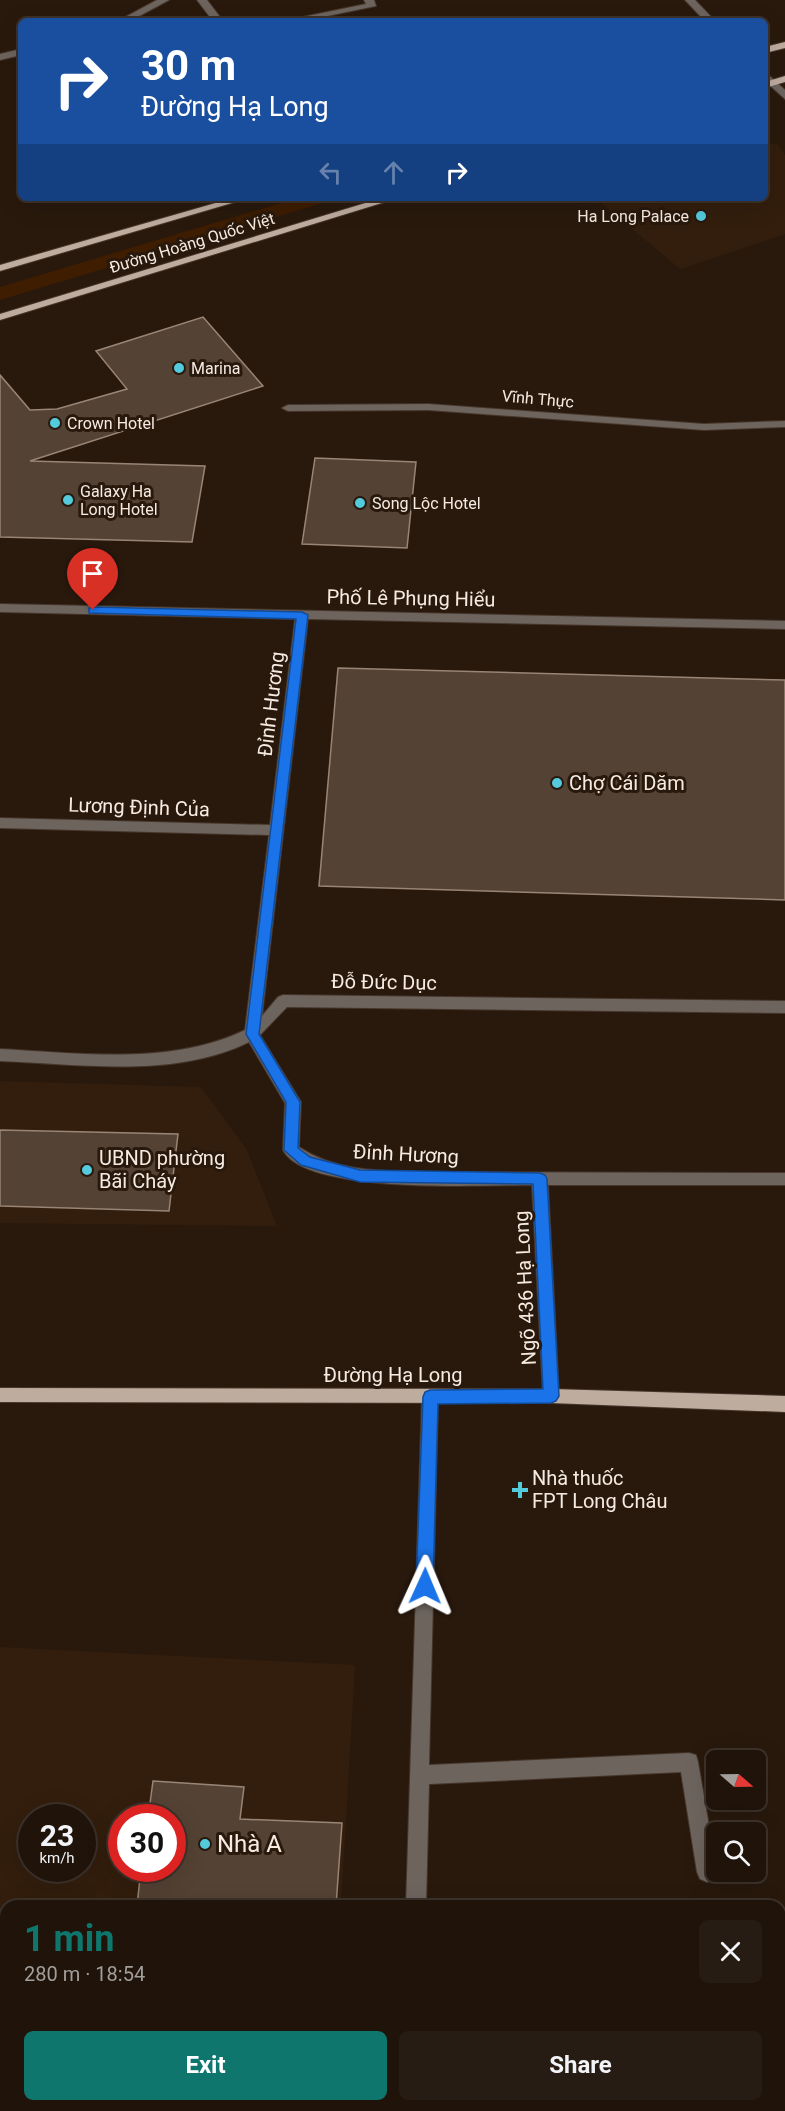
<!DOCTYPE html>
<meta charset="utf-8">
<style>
body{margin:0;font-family:Roboto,sans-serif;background:#271c13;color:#f1f3f6;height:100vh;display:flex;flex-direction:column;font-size:22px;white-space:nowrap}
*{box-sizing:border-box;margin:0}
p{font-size:20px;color:#a19e9c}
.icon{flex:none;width:33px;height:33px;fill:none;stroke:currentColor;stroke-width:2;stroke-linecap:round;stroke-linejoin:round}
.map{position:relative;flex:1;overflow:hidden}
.details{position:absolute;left:0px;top:1900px;width:786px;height:212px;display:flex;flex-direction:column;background:#1f130a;border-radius:18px 18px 0 0;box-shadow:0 6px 24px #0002,0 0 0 2px #3c322b}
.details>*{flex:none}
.hud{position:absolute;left:18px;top:18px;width:750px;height:183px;border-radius:9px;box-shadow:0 6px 24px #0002,0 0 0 2px #3c322b;background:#1a4fa0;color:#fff;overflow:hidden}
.needle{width:39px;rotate:110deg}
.tools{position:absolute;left:706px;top:1750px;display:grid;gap:12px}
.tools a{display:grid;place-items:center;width:60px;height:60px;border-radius:9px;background:#1f130a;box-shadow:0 6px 24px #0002,0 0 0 2px #3c322b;font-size:30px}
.speed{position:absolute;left:18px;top:1804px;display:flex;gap:12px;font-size:30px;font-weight:700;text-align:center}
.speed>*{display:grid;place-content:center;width:78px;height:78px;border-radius:50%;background:#1f130a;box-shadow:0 6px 24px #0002,0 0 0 2px #3c322b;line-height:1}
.speed small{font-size:15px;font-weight:400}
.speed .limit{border:9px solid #d22;background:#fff;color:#111}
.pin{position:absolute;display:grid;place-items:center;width:51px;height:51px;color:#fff;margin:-62px -26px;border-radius:50% 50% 50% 0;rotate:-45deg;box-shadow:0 0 6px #0007}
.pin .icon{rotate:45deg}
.me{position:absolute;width:66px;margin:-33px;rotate:1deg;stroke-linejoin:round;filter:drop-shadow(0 0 4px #0008)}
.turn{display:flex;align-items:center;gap:21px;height:126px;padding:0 24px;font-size:27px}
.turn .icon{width:78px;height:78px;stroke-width:2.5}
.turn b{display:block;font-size:42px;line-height:51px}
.lanes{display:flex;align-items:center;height:57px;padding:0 24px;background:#0003;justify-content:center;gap:30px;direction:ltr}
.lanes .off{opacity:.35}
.round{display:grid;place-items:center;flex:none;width:63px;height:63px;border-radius:9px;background:#271c13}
.head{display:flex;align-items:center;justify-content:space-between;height:102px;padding:0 24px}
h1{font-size:36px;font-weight:700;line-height:45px;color:#0f766e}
.primary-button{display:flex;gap:12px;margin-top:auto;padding:12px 24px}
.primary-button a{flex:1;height:69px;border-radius:9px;background:#0f766e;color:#fff;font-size:24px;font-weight:700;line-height:69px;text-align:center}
.primary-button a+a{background:#271c13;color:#f1f3f6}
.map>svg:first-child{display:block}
.built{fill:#331e0d;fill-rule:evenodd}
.green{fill:#3e1d00}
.building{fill:#544234;stroke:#998576;stroke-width:1.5}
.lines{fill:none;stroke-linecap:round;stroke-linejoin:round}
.minor-casing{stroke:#46362b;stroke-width:2}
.major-casing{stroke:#46362b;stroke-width:2}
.minor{fill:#6d645e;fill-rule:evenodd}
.major{fill:#beac9f;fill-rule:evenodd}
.route{fill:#1a73e8;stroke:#114b97;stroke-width:1.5}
.poi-dot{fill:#54cadd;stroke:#29190d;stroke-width:2}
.labels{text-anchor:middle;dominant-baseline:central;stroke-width:6;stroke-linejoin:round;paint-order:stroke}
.far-poi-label{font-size:16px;fill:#f6ebe2;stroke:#29190d;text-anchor:start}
.far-street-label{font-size:16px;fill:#f6ebe2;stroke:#29190d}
.street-label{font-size:20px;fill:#f6ebe2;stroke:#29190d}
.poi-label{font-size:20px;fill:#f6ebe2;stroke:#29190d;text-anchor:start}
.near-poi-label{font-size:24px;fill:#f6ebe2;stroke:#29190d;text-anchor:start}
</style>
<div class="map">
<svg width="785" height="2111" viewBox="0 0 785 2111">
<rect width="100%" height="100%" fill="#29190d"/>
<!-- built -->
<path class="built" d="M 765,142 L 778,145 L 785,155 L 785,234 L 680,269 L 595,198 L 765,198 Z
M 0,1081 L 201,1087 L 247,1150 L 277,1226 L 0,1223 Z
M 0,1647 L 355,1665 L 341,1906 L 6,1906 L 6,2106 L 329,2106 L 328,2111 L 0,2111 ZM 32,1818 L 82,1818 L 82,1869 L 32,1869 ZM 122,1818 L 172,1818 L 172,1869 L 122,1869 Z"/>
<!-- green -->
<path class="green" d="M 298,198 L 339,198 L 0,300 L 0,287 Z"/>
<!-- building -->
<path class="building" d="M 203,317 L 263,386 L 30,461 L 205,466 L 192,542 L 0,537 L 0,375 L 30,410 L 57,409 L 127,389 L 96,351 Z
M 315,458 L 416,462 L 407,548 L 302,544 Z
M 338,668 L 785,680 L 785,900 L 319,886 Z
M 0,1130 L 178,1134 L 169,1211 L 0,1206 Z
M 153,1781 L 244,1787 L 240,1819 L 342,1823 L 336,1906 L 137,1906 L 141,1869 L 172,1869 L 172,1818 L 148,1818 Z"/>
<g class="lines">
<!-- minor casing -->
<g class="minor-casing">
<path id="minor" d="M 157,0 L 169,0 L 130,21 L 118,21 Z
M 197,0 L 207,0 L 223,21 L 213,21 Z
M 364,0 L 374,0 L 376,6 L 303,21 L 283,21 L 366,4 Z
M 685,0 L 695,0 L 715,21 L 705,21 Z
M 21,49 L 21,55 L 0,60 L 0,54 Z
M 765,72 L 785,90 L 785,99 L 765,81 Z
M 428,404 L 704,424 L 785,421 L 785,427 L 704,430 L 428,410 L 288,411 L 282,408 L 288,405 Z
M 0,604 L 785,621 L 785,629 L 308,619 L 262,1016 L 278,997 L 283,995 L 785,1001 L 785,1013 L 287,1007 L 260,1035 L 301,1102 L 299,1147 C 334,1170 374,1171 414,1172 L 785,1173 L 785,1185 L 548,1185 L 559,1396 L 557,1401 L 551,1403 L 545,1401 L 543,1396 L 532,1185 C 486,1185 306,1195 283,1150 L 285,1103 L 249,1042 C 174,1079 80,1064 0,1061 L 0,1049 C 80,1053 171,1066 245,1030 L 269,835 L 0,828 L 0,818 L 270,825 L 295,619 L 0,612 Z
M 430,1389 L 436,1392 L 438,1397 L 429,1765 L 689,1753 L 696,1755 L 698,1762 L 717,1872 L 714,1879 L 707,1882 L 700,1879 L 697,1872 L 681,1772 L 429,1784 L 426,1906 L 406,1906 L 422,1397 L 424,1392 Z
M 401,2106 L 421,2106 L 421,2111 L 401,2111 Z"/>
</g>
<!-- major casing -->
<g class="major-casing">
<path id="major" d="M 785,42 L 785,48 L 765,53 L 765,47 Z
M 785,76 L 785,82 L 765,88 L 765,82 Z
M 233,198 L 249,198 L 0,271 L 0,265 Z
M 382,198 L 398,198 L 0,320 L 0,314 Z
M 0,1388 L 551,1389 L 785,1396 L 785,1412 L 551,1403 L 0,1402 Z"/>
</g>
<!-- minor -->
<use href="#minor" class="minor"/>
<!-- major -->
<use href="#major" class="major"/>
</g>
<!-- route -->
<path class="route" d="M 93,607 L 302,612 L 308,615 L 259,1034 L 300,1102 L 298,1148 L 310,1157 L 360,1170 L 540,1173 L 545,1175 L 547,1179 L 559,1396 L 556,1401 L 551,1403 L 438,1404 L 433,1586 L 430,1592 L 425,1594 L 419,1592 L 416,1586 L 423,1397 L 425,1392 L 430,1390 L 543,1389 L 533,1184 L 360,1182 L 301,1165 L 284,1150 L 286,1102 L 246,1034 L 296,619 L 89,613 L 89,608 Z"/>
<!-- markers -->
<g class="poi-dot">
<circle cx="701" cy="216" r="6"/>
<circle cx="179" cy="368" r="6"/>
<circle cx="55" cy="423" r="6"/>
<circle cx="68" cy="500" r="6"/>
<circle cx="360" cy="503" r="6"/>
<circle cx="557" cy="783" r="6"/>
<circle cx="87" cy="1170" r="6"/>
<path d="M517 1481h6v6h6v6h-6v6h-6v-6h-6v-6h6z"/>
<circle cx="205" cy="1844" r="6"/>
</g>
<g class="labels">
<!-- far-poi labels -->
<g class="far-poi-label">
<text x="689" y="216" text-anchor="end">Ha Long Palace</text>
<text x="191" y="368">Marina</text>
<text x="67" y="423">Crown Hotel</text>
<text x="80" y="491">Galaxy Ha<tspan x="80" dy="18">Long Hotel</tspan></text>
<text x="372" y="503">Song Lộc Hotel</text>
</g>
<!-- far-street labels -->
<g class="far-street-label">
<text transform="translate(192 243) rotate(-17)">Đường Hoàng Quốc Việt</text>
<text transform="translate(538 399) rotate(5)">Vĩnh Thực</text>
</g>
<!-- street labels -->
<g class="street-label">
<text transform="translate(411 598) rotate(1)">Phố Lê Phụng Hiểu</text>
<text transform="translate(271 704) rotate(-83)">Đỉnh Hương</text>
<text transform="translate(139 807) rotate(2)">Lương Định Của</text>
<text transform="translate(384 982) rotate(1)">Đỗ Đức Dục</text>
<text transform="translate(406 1154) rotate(3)">Đỉnh Hương</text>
<text transform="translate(525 1288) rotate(-93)">Ngõ 436 Hạ Long</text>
<text x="393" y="1375">Đường Hạ Long</text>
</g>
<!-- poi labels -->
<g class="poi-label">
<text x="569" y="783">Chợ Cái Dăm</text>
<text x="99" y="1158">UBND phường<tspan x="99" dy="23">Bãi Cháy</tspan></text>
<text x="532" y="1478">Nhà thuốc<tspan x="532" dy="23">FPT Long Châu</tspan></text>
</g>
<!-- near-poi labels -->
<g class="near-poi-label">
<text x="217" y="1844">Nhà A</text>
</g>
</g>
</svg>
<div class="tools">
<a><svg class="needle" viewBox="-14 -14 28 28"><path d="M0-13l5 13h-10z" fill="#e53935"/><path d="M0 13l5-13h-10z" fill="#a19e9c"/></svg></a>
<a><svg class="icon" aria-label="search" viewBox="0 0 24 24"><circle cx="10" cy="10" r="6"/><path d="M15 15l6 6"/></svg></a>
</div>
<div class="speed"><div>23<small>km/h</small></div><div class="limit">30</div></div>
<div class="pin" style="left:93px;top:610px;background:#d93025"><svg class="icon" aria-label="arrive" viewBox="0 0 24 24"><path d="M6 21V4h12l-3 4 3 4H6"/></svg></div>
<svg class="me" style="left:425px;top:1586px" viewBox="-20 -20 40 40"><path d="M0-17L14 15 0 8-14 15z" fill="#1a73e8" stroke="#fff" stroke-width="4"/></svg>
<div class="hud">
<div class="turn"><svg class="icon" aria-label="right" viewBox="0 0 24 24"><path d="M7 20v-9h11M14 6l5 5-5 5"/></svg><div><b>30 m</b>Đường Hạ Long</div></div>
<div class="lanes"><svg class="icon off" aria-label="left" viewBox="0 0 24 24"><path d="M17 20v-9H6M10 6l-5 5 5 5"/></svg><svg class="icon off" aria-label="ahead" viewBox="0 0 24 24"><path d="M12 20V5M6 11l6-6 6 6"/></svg><svg class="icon" aria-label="right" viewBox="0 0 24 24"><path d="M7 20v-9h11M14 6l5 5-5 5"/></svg></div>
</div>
<section class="details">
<div class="head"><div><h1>1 min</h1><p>280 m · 18:54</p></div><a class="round"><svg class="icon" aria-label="close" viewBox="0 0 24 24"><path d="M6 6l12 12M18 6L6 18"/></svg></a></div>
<div class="primary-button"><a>Exit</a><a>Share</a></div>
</section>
</div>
